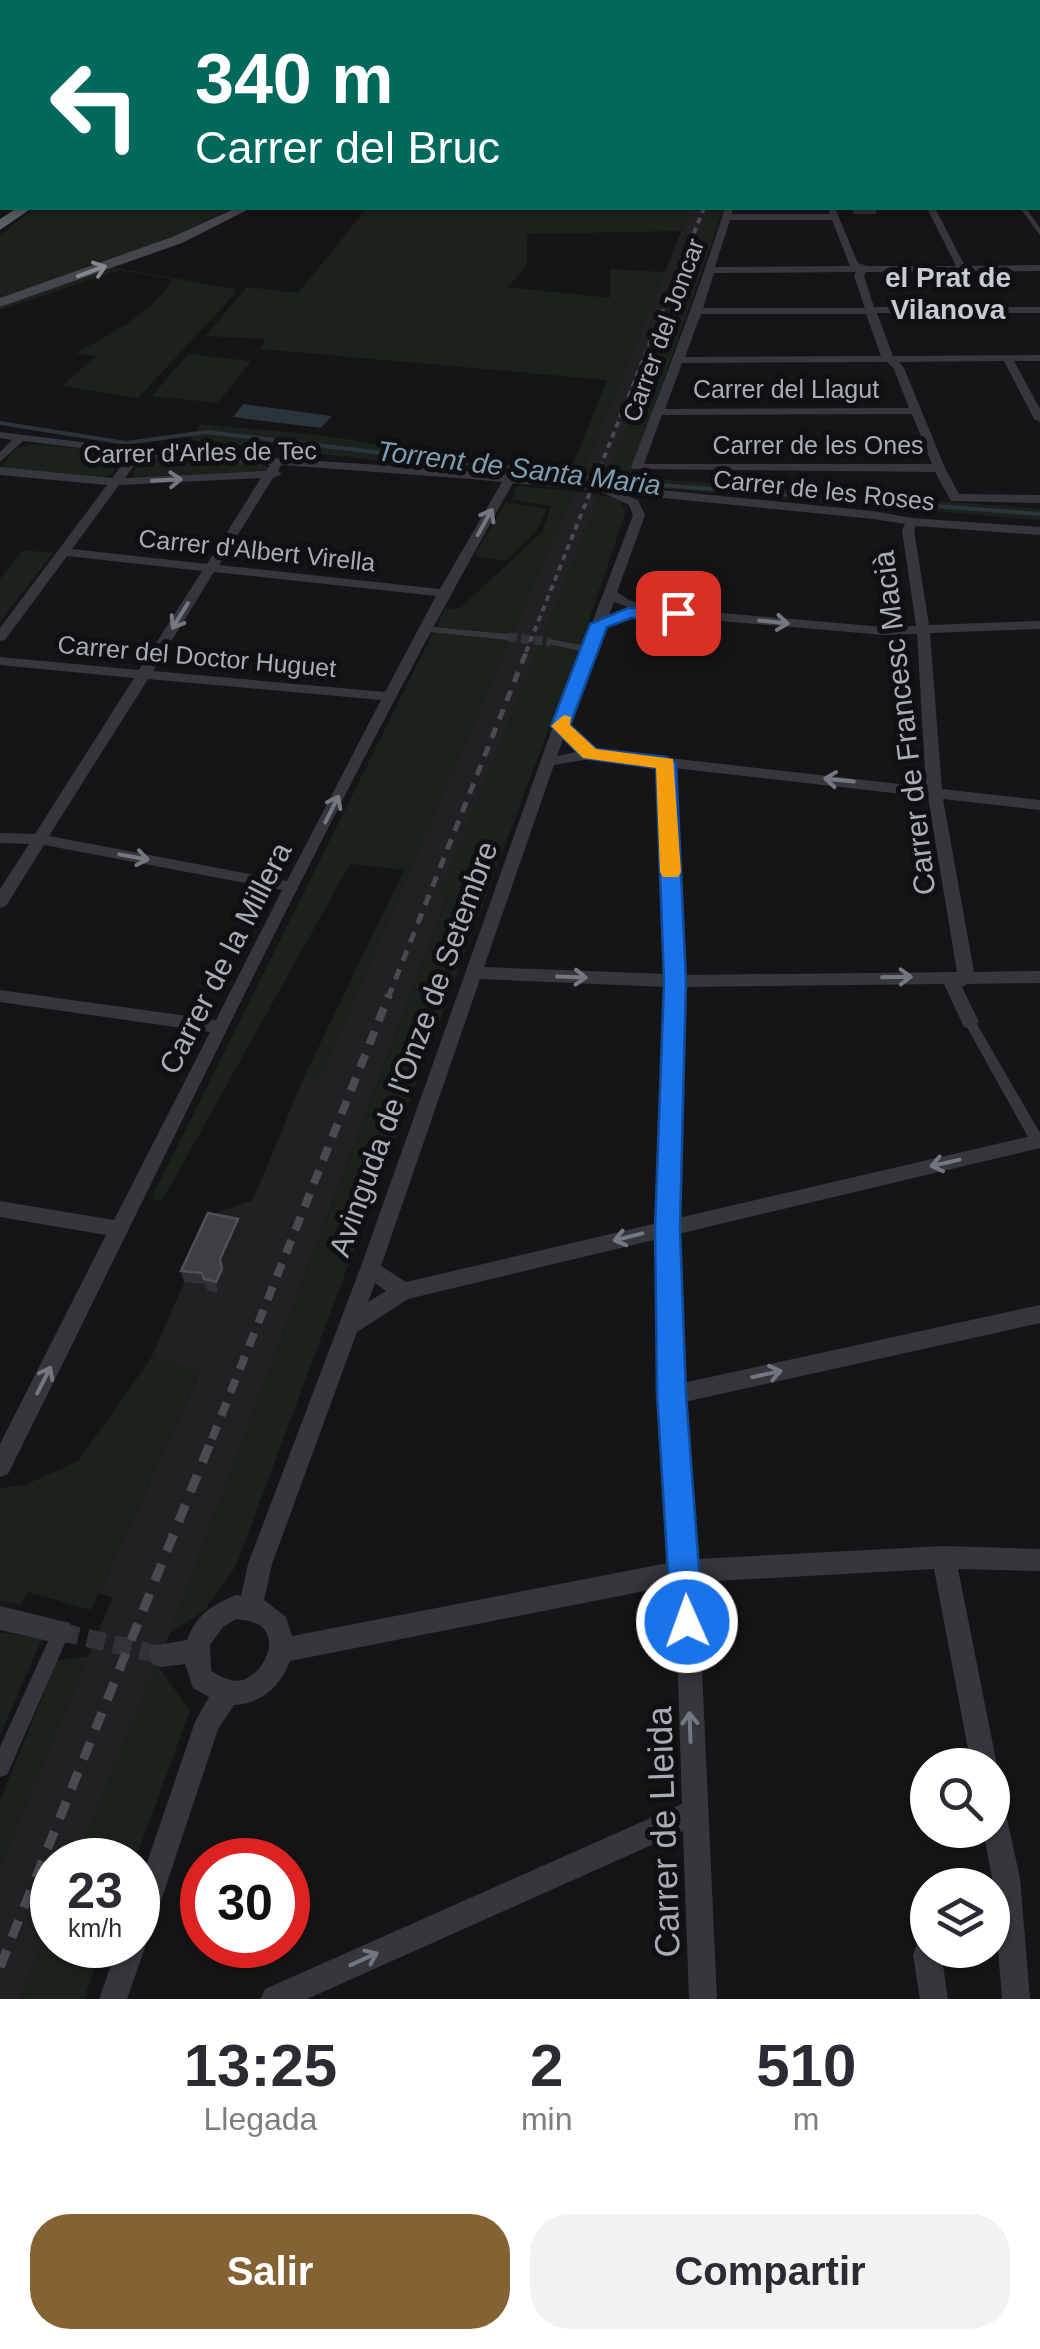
<!DOCTYPE html>
<html lang="es">
<meta charset="utf-8">
<style>
body{margin:0;font-family:Helvetica,sans-serif;background:#f2f2f3;color:#2b2b33;height:100vh;display:flex;flex-direction:column;font-size:38px;white-space:nowrap}
*{box-sizing:border-box;margin:0}
p{font-size:32px;color:#7c7c81}
.icon{flex:none;width:55px;height:55px;fill:none;stroke:currentColor;stroke-width:2;stroke-linecap:round;stroke-linejoin:round}
.map{position:relative;height:1999px;overflow:hidden}
.details{display:flex;flex-direction:column;background:#fff;flex:1}
.details>*{flex:none}
.hud{position:absolute;left:0px;top:0px;width:1040px;height:210px;box-shadow:0 2px 8px #0004;background:#00695c;color:#fff;overflow:hidden}
.buttons{position:absolute;left:910px;top:1748px;display:grid;gap:20px}
.buttons a{display:grid;place-items:center;width:100px;height:100px;border-radius:50%;background:#fff;box-shadow:0 2px 8px #0004;font-size:50px}
.speed{position:absolute;left:30px;top:1838px;display:flex;gap:20px;font-size:50px;font-weight:700;text-align:center}
.speed>*{display:grid;place-content:center;width:130px;height:130px;border-radius:50%;background:#fff;box-shadow:0 2px 8px #0004;line-height:1}
.speed small{font-size:25px;font-weight:400}
.speed .limit{border:15px solid #d22;background:#fff;color:#111}
.pin{position:absolute;display:grid;place-items:center;width:85px;height:85px;color:#fff;margin:-42px;border-radius:20px;box-shadow:0 5px 15px #0006}
.me{position:absolute;width:110px;margin:-55px;rotate:358deg;stroke-linejoin:round;filter:drop-shadow(0 0 8px #0008)}
.turn{display:flex;align-items:center;gap:35px;height:210px;padding:0 30px;font-size:45px}
.turn .icon{width:130px;height:130px;stroke-width:2.5}
.turn b{display:block;font-size:70px;line-height:85px}
.eta{display:flex;justify-content:space-evenly;align-items:center;height:170px;text-align:center}
.eta b{font-size:60px;font-weight:600;line-height:70px}
.action{display:flex;gap:20px;margin-top:auto;padding:20px 30px}
.action a{flex:1;height:115px;border-radius:40px;background:#856233;color:#fff;font-size:40px;font-weight:600;line-height:115px;text-align:center}
.action a+a{background:#f2f2f3;color:#2b2b33}
.map>svg:first-child{display:block}
.built{fill:#212124}
.green{fill:#1b211b}
.water{fill:#2b343a}
.lines{fill:none;stroke-linecap:round;stroke-linejoin:round}
.stream{stroke:#2b343a;stroke-width:4}
.pedestrian-tunnel-far1{stroke:#323337;stroke-width:9;stroke-dasharray:9 4;stroke-linecap:butt}
.pedestrian-tunnel{stroke:#323337;stroke-width:18;stroke-dasharray:18 9;stroke-linecap:butt}
.pedestrian{fill:#36373c;fill-rule:evenodd}
.minor{fill:#36373c;fill-rule:evenodd}
.secondary{fill:#44464c;fill-rule:evenodd}
.trunk{fill:#5a5c64;fill-rule:evenodd}
.rail-far3{stroke:#494b51;stroke-width:4;stroke-dasharray:6 5;stroke-linecap:butt}
.rail-far2{stroke:#494b51;stroke-width:5;stroke-dasharray:11 9;stroke-linecap:butt}
.rail-far1{stroke:#494b51;stroke-width:8;stroke-dasharray:14 11;stroke-linecap:butt}
.rail{stroke:#494b51;stroke-width:9;stroke-dasharray:18 14;stroke-linecap:butt}
.wall{fill:#313135}
.shaded-wall{fill:#202023}
.building{fill:#3e3e43;stroke:#4e5055;stroke-width:2.5}
.oneway{stroke:#848892}
.oneway2{stroke:#747780}
.route{fill:#1a73e8;stroke:#114b97;stroke-width:2.5}
.slow{fill:#f59e0b}
.labels{text-anchor:middle;dominant-baseline:central;stroke-width:10;stroke-linejoin:round;paint-order:stroke}
.far-street-label{font-size:25px;fill:#a7acb7;stroke:#101012}
.far-neighbourhood-label{font-size:28px;font-weight:bold;fill:#c7cbd3;stroke:#101012}
.far-water-label{font-size:28px;font-style:italic;fill:#7d9db2;stroke:#101012}
.street-label{font-size:30px;fill:#a7acb7;stroke:#101012}
.near-street-label{font-size:35px;fill:#a7acb7;stroke:#101012}
</style>
<div class="map">
<svg width="1040" height="1999" viewBox="0 0 1040 1999">
<rect width="100%" height="100%" fill="#151517"/>
<!-- built -->
<path class="built" d="M 691,208 L 712,208 L 608,475 L 582,473 Z
M 574,491 L 600,495 L 440,894 L 448,896 L 170,1633 L 76,1860 L 52,1860 L 52,1919 L 20,1999 L 0,1999 L 0,1866 L 113,1597 L 99,1593 L 200,1371 L 151,1358 L 214,1214 L 253,1200 L 304,1077 L 319,1080 Z"/>
<!-- green -->
<path class="green" d="M 35,208 L 234,208 L 169,238 L 0,299 L 0,235 Z
M 367,208 L 691,208 L 682,231 L 527,234 L 527,266 L 507,287 L 610,298 L 610,269 L 665,272 L 582,472 L 607,475 L 712,208 L 724,208 L 630,477 L 1040,509 L 1040,520 L 573,481 L 189,440 L 201,424 C 224,427 348,436 358,442 C 429,451 498,463 570,471 L 607,380 L 260,349 L 266,339 L 205,336 L 247,287 L 298,293 Z
M 111,267 L 235,289 L 233,296 L 138,398 L 62,386 L 96,356 L 75,353 C 103,340 161,307 172,279 L 119,270 L 0,310 L 0,307 Z
M 188,354 L 189,354 L 251,361 L 218,403 L 152,396 Z
M 34,444 L 113,452 L 122,459 L 112,474 L 99,479 L 0,468 L 16,449 Z
M 145,455 L 264,463 L 268,469 L 263,472 L 133,477 L 136,461 Z
M 516,486 L 574,491 L 319,1080 L 304,1077 L 404,870 L 350,864 L 162,1201 L 151,1199 L 445,609 L 459,609 L 542,532 L 551,506 L 512,500 Z
M 600,495 L 619,500 L 626,511 L 588,623 L 236,1566 L 204,1611 L 170,1633 L 448,897 L 439,894 Z
M 506,502 L 547,509 L 536,532 L 505,561 L 474,556 Z
M 23,550 L 53,553 L 0,622 L 0,579 Z
M 151,1358 L 200,1370 L 91,1610 L 28,1592 L 20,1605 L 0,1601 L 0,1488 L 27,1484 L 78,1461 Z
M 0,1632 L 42,1639 L 0,1735 Z
M 88,1656 L 0,1866 L 0,1800 L 57,1661 Z
M 156,1663 L 190,1711 L 135,1860 L 76,1860 Z
M 52,1919 L 52,1945 L 103,1945 L 84,1999 L 20,1999 Z"/>
<!-- water -->
<path class="water" d="M 243,404 L 332,416 L 321,428 L 233,417 Z"/>
<g class="lines">
<!-- stream -->
<path class="stream" d="M 0,423 L 126,443 L 207,432 L 633,483 L 1040,514"/>
<!-- pedestrian-tunnel-far1 -->
<path class="pedestrian-tunnel-far1" d="M 508,637 L 550,642"/>
<!-- pedestrian-tunnel -->
<path class="pedestrian-tunnel" d="M 61,1632 L 161,1655"/>
<!-- pedestrian -->
<path class="pedestrian" d="M 1020,208 L 1026,208 L 1040,228 L 1040,235 Z
M 432,627 L 508,634 L 513,637 L 508,640 L 429,632 L 427,630 Z
M 550,639 L 581,645 L 586,648 L 581,651 L 547,644 L 547,640 Z
M 970,1017 L 974,1019 L 1040,1133 L 1040,1147 L 1033,1146 L 964,1022 Z
M 61,1623 L 67,1626 L 70,1632 L 7,1775 L 0,1777 L 0,1747 L 55,1626 Z"/>
<!-- minor -->
<path class="minor" d="M 725,208 L 733,208 L 732,214 L 830,214 L 829,208 L 835,208 L 858,263 L 867,266 L 956,266 L 927,208 L 935,208 L 965,266 L 1040,265 L 1040,271 L 866,272 L 864,276 L 874,307 L 1040,307 L 1040,313 L 877,313 L 893,356 L 1040,355 L 1040,361 L 1014,361 L 1040,409 L 1040,422 L 1034,419 L 1004,361 L 899,362 L 904,368 L 945,468 L 959,494 L 1040,495 L 1040,503 L 951,501 L 935,472 L 633,469 L 631,467 C 664,382 697,296 725,208 ZM 730,220 L 832,220 L 850,266 L 715,267 ZM 856,272 L 854,276 L 865,308 L 703,308 L 714,273 ZM 701,314 L 866,314 L 881,356 L 685,357 ZM 887,362 L 894,369 L 909,408 L 665,409 L 682,363 ZM 912,414 L 932,464 L 644,464 L 662,415 Z
M 0,432 L 138,449 L 471,471 L 873,511 L 912,518 L 1040,527 L 1040,535 L 916,526 L 914,530 L 929,625 L 1040,621 L 1040,629 L 930,633 L 942,789 L 1040,800 L 1040,810 L 943,799 L 974,972 L 1040,971 L 1040,983 L 967,984 L 962,987 L 979,1022 L 970,1028 L 964,1027 L 944,984 L 684,987 L 678,1218 L 1040,1134 L 1040,1148 L 678,1234 L 683,1383 L 1040,1305 L 1040,1323 L 684,1402 L 697,1559 L 944,1546 L 1040,1549 L 1040,1571 L 958,1569 L 997,1765 L 992,1774 L 992,1765 L 971,1765 L 934,1569 L 698,1582 L 717,1999 L 689,1999 L 683,1831 L 307,1999 L 261,1999 L 265,1989 L 682,1804 L 675,1585 L 290,1661 C 281,1686 261,1704 234,1705 L 218,1729 L 152,1928 L 148,1938 L 144,1939 L 146,1945 L 127,1999 L 99,1999 L 118,1945 L 138,1945 L 138,1889 L 195,1722 L 209,1697 L 193,1688 L 185,1664 L 161,1667 L 152,1664 L 149,1655 L 152,1646 L 187,1640 C 197,1614 212,1605 236,1595 L 241,1596 L 248,1564 L 360,1269 L 553,726 L 633,515 L 629,505 L 599,491 L 513,483 C 331,804 173,1143 8,1474 L 0,1477 L 0,1444 L 106,1235 L 0,1217 L 0,1201 L 114,1220 L 210,1032 L 0,1002 L 0,990 L 216,1020 L 282,890 L 44,845 L 6,906 L 0,908 L 0,889 L 29,844 L 0,843 L 0,833 L 35,834 L 134,678 L 0,665 L 0,657 L 139,670 L 202,571 L 67,556 L 5,640 L 0,641 L 0,628 L 107,485 L 0,475 L 0,467 L 112,478 L 130,454 L 23,441 L 0,462 L 0,452 L 12,440 L 0,438 ZM 141,456 L 270,465 L 266,471 L 125,478 ZM 281,465 L 471,479 L 502,482 L 440,589 L 219,565 L 273,478 L 282,474 L 278,471 ZM 261,478 L 207,564 L 72,549 L 119,485 ZM 623,494 L 873,519 L 905,524 L 902,530 L 916,626 L 884,627 L 651,607 L 629,600 L 617,592 L 645,515 L 638,500 ZM 214,572 L 436,596 L 385,692 L 153,671 ZM 614,602 L 650,615 L 884,635 L 917,634 L 926,787 L 590,749 L 557,756 ZM 148,679 L 381,700 L 287,881 L 49,836 ZM 590,759 L 659,766 L 666,974 L 484,967 L 554,765 ZM 674,768 L 928,797 L 957,972 L 683,975 ZM 480,979 L 666,987 L 658,1223 L 406,1282 L 381,1266 ZM 658,1239 L 661,1395 L 673,1562 L 292,1636 L 286,1617 L 264,1600 L 272,1564 L 357,1332 L 408,1299 ZM 375,1283 L 386,1291 L 368,1302 ZM 236,1619 C 247,1621 260,1621 266,1632 C 276,1648 260,1675 243,1680 C 231,1683 221,1676 211,1671 L 210,1645 L 223,1627 Z
M 0,1606 L 70,1623 L 73,1632 L 70,1641 L 61,1644 L 0,1630 Z
M 992,1797 L 1001,1801 L 1005,1810 L 1020,1878 L 1030,1999 L 1002,1999 L 992,1878 L 983,1830 L 992,1830 Z
M 928,1941 L 928,1950 L 959,1950 L 955,1960 L 943,1965 L 948,1999 L 920,1999 L 913,1955 L 917,1945 Z"/>
<!-- secondary -->
<path class="secondary" d="M 236,208 L 251,208 L 182,243 L 0,307 L 0,298 L 172,237 Z"/>
<!-- trunk -->
<path class="trunk" d="M 0,158 L 2,158 L 2,166 L 0,166 Z
M 17,208 L 32,208 L 0,230 L 0,219 Z"/>
<!-- rail-far3 -->
<path class="rail-far3" d="M 526,652 L 704,208"/>
<!-- rail-far2 -->
<path class="rail-far2" d="M 388,998 L 527,650"/>
<!-- rail-far1 -->
<path class="rail-far1" d="M 212,1439 L 389,995"/>
<!-- rail -->
<path class="rail" d="M 0,1967 L 213,1436"/>
</g>
<!-- wall -->
<path class="wall" d="M 851,208 L 877,208 L 876,214 L 854,214 Z
M 241,1231 L 223,1271 L 225,1280 L 218,1293 L 207,1290 L 205,1284 L 184,1282 L 181,1271 Z"/>
<!-- shaded-wall -->
<path class="shaded-wall" d="M 238,1219 L 241,1231 L 223,1271 L 220,1259 Z
M 222,1269 L 225,1280 L 218,1293 L 216,1282 Z"/>
<!-- building -->
<path class="building" d="M 208,1213 L 238,1219 L 220,1259 L 222,1269 L 216,1282 L 204,1279 L 202,1273 L 181,1271 Z"/>
<!-- one-way arrows -->
<defs><path id="oneway-shaft" d="M-6 0H5M1.5-3L5.5 0L1.5 3" fill="none" stroke-width="1.6" stroke-linecap="round" stroke-linejoin="round" transform="scale(2.5)"/></defs>
<use class="oneway" href="#oneway-shaft" transform="translate(92 271) rotate(-20)"/>
<g class="oneway2">
<use href="#oneway-shaft" transform="translate(167 480) rotate(-3)"/>
<use href="#oneway-shaft" transform="translate(485 522) rotate(-61)"/>
<use href="#oneway-shaft" transform="translate(180 616) rotate(122)"/>
<use href="#oneway-shaft" transform="translate(774 622) rotate(6)"/>
<use href="#oneway-shaft" transform="translate(839 780) rotate(-174)"/>
<use href="#oneway-shaft" transform="translate(332 809) rotate(-63)"/>
<use href="#oneway-shaft" transform="translate(134 857) rotate(10)"/>
<use href="#oneway-shaft" transform="translate(572 977) rotate(2)"/>
<use href="#oneway-shaft" transform="translate(897 977) rotate(-1)"/>
<use href="#oneway-shaft" transform="translate(945 1163) rotate(167)"/>
<use href="#oneway-shaft" transform="translate(628 1237) rotate(166)"/>
<use href="#oneway-shaft" transform="translate(767 1374) rotate(-12)"/>
<use href="#oneway-shaft" transform="translate(44 1380) rotate(-63)"/>
<use href="#oneway-shaft" transform="translate(690 1727) rotate(-92)"/>
<use href="#oneway-shaft" transform="translate(364 1959) rotate(-24)"/>
</g>
<!-- route -->
<path class="route" d="M 628,608 L 678,608 L 687,613 L 678,618 L 631,618 L 607,627 L 570,725 L 596,749 L 666,757 L 676,763 L 686,981 L 680,1228 L 686,1394 L 703,1622 L 698,1633 L 687,1638 L 676,1633 L 671,1622 L 657,1394 L 655,1228 L 664,981 L 656,768 L 583,758 L 551,726 L 590,624 Z"/>
<!-- slow -->
<path class="slow" d="M 564,715 L 571,717 L 570,725 L 596,749 L 673,759 L 681,872 L 678,877 L 663,877 L 660,872 L 656,768 L 583,758 L 551,726 Z"/>
<g class="labels">
<!-- far-street labels -->
<g class="far-street-label">
<text transform="translate(663 330) rotate(-70)">Carrer del Joncar</text>
<text x="786" y="389">Carrer del Llagut</text>
<text x="818" y="445">Carrer de les Ones</text>
<text transform="translate(200 452) rotate(-1)">Carrer d'Arles de Tec</text>
<text transform="translate(824 490) rotate(6)">Carrer de les Roses</text>
<text transform="translate(257 550) rotate(6)">Carrer d'Albert Virella</text>
<text transform="translate(197 656) rotate(5)">Carrer del Doctor Huguet</text>
</g>
<!-- far-neighbourhood labels -->
<g class="far-neighbourhood-label">
<text x="948" y="277">el Prat de<tspan x="948" dy="32">Vilanova</tspan></text>
</g>
<!-- far-water labels -->
<g class="far-water-label">
<text transform="translate(519 468) rotate(7)">Torrent de Santa Maria</text>
</g>
<!-- street labels -->
<g class="street-label">
<text transform="translate(904 723) rotate(-97)">Carrer de Francesc Macià</text>
<text transform="translate(225 958) rotate(-63)">Carrer de la Millera</text>
<text transform="translate(413 1049) rotate(-70)">Avinguda de l'Onze de Setembre</text>
</g>
<!-- near-street labels -->
<g class="near-street-label">
<text transform="translate(663 1832) rotate(-92)">Carrer de Lleida</text>
</g>
</g>
</svg>
<div class="buttons">
<a><svg class="icon" aria-label="search" viewBox="0 0 24 24"><circle cx="10" cy="10" r="6"/><path d="M15 15l6 6"/></svg></a>
<a><svg class="icon" aria-label="layers" viewBox="0 0 24 24"><path d="M12 4l9 5-9 5-9-5zM3 14l9 5 9-5"/></svg></a>
</div>
<div class="speed"><div>23<small>km/h</small></div><div class="limit">30</div></div>
<div class="pin" style="left:678px;top:613px;background:#d93025"><svg class="icon" aria-label="arrive" viewBox="0 0 24 24"><path d="M6 21V4h12l-3 4 3 4H6"/></svg></div>
<svg class="me" style="left:687px;top:1622px" viewBox="-20 -20 40 40"><circle r="17" fill="#1a73e8" stroke="#fff" stroke-width="3"/><path d="M0-11L8 9 0 5-8 9z" fill="#fff"/></svg>
<div class="hud">
<div class="turn"><svg class="icon" aria-label="left" viewBox="0 0 24 24"><path d="M17 20v-9H6M10 6l-5 5 5 5"/></svg><div><b>340 m</b>Carrer del Bruc</div></div>
</div>
</div>
<section class="details">
<div class="eta">
<div><b>13:25</b><p>Llegada</p></div>
<div><b>2</b><p>min</p></div>
<div><b>510</b><p>m</p></div>
</div>
<div class="action"><a>Salir</a><a>Compartir</a></div>
</section>
